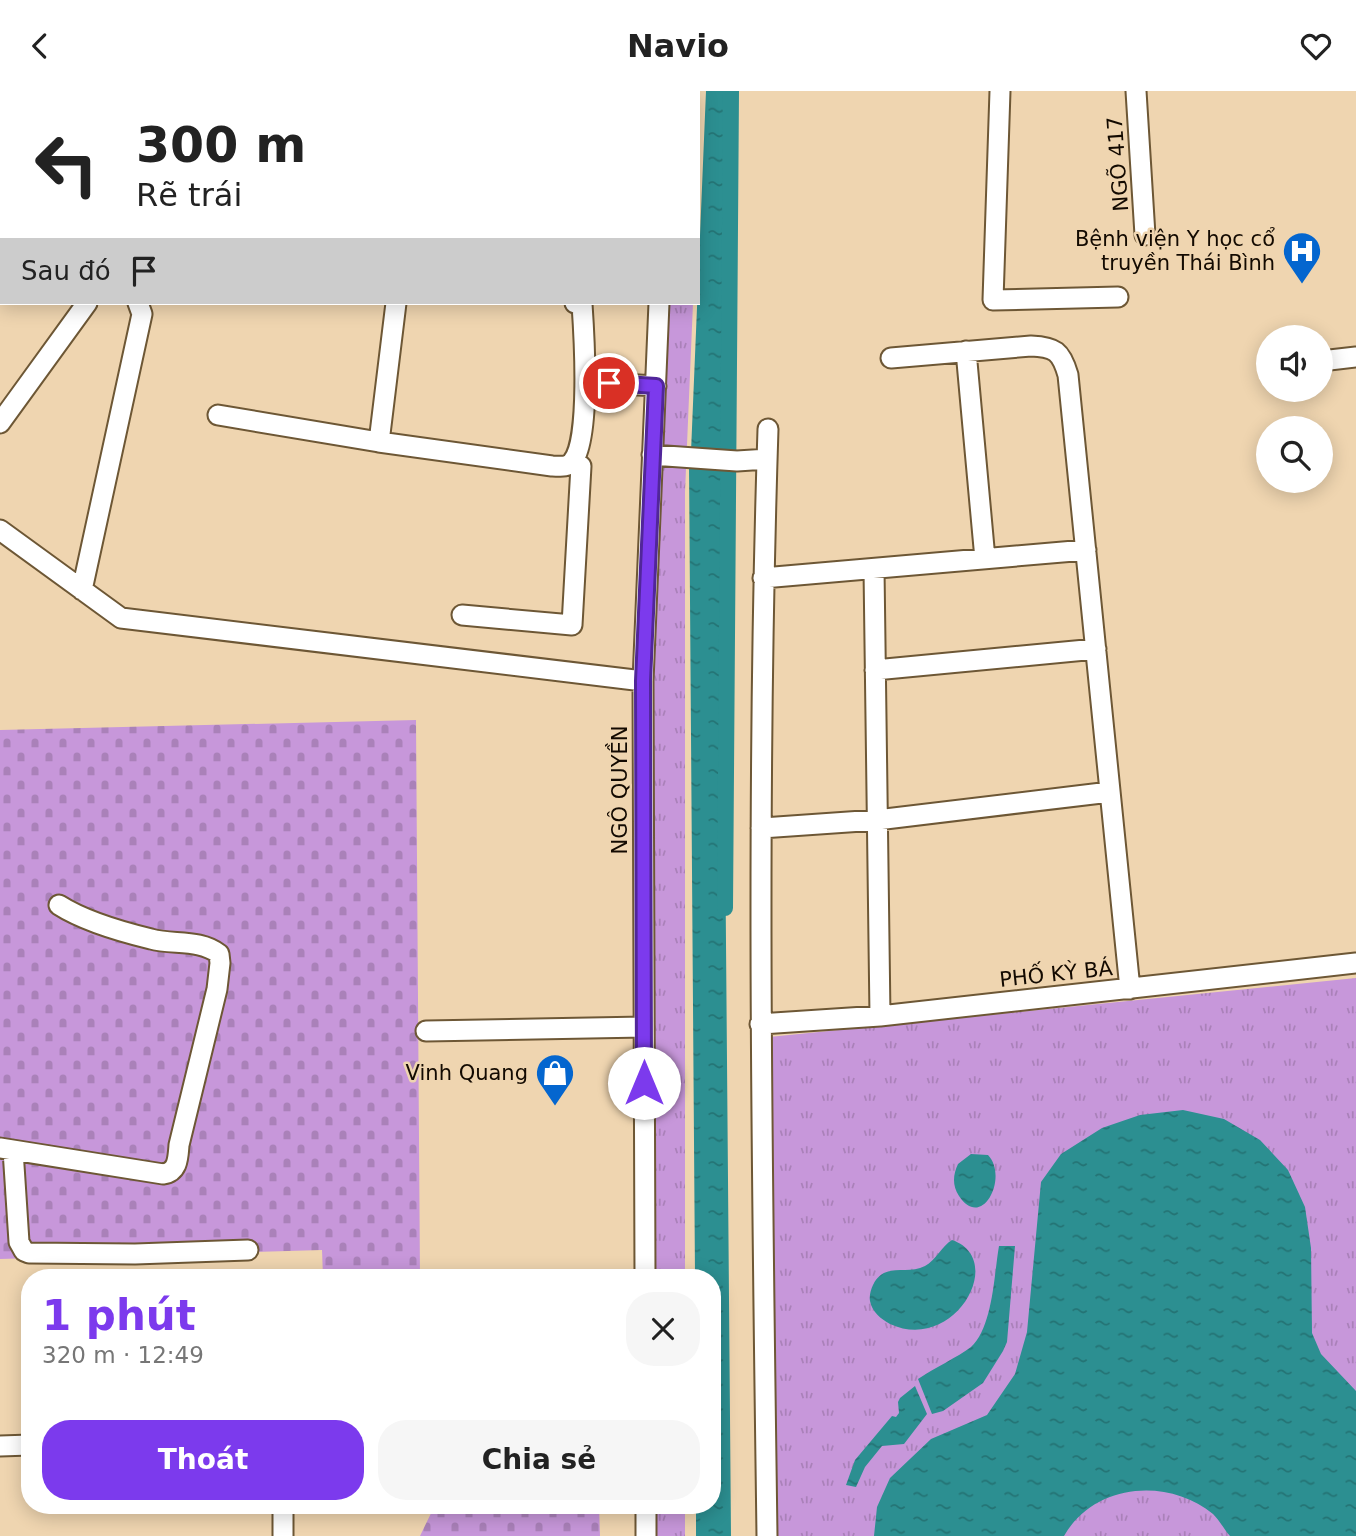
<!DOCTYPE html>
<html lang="vi">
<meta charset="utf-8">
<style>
body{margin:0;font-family:"DejaVu Sans",sans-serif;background:#f6f6f6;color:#222;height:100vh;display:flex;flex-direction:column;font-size:26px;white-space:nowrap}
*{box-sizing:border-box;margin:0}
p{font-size:23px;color:#767676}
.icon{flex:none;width:38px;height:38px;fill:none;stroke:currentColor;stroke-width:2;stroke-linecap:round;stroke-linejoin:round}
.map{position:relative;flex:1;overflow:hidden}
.panel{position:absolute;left:21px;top:1178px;width:700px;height:245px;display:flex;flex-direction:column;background:#fff;border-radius:28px;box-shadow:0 4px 18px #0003}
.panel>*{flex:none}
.top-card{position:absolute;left:0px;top:0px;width:700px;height:214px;box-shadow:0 4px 18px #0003;background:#fff;color:#222;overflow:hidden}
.controls{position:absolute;left:1256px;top:234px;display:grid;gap:14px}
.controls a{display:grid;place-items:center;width:77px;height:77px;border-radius:50%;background:#fff;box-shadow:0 4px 18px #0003;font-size:35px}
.pin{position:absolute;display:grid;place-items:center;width:60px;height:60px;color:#fff;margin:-30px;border:4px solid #fff;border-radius:50%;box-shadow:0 2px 7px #0007}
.me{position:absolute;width:77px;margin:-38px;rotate:0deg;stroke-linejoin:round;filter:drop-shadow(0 0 5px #0008)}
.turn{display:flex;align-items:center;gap:24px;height:147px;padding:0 21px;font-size:32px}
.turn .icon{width:91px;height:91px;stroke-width:2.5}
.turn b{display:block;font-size:49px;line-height:60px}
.then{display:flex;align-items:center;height:66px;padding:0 21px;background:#0003;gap:14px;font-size:26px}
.round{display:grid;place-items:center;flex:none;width:74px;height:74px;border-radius:28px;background:#f6f6f6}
.summary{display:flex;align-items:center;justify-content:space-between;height:119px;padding:0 21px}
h1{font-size:42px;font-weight:700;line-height:52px;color:#7c3aed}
.button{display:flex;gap:14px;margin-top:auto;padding:14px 21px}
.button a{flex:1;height:80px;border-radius:28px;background:#7c3aed;color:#fff;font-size:28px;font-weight:700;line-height:80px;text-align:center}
.button a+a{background:#f6f6f6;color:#222}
header{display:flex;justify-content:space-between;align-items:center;height:91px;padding:0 21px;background:#fff;font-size:32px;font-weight:700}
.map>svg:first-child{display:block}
.grass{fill:url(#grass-tufts)}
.cemetery{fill:url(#cemetery-stones)}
.water{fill:url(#water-ripples)}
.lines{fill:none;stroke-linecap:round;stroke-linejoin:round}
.canal{stroke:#2c8f91;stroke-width:16}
.minor-casing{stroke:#6d5735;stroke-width:23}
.minor{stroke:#fff;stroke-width:19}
.route-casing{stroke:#51269a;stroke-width:18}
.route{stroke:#7c3aed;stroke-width:12}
.labels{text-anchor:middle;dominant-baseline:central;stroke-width:5;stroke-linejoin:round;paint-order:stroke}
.street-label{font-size:21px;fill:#130a01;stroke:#efd5b0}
.poi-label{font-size:21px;fill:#130a01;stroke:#efd5b0;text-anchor:end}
</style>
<header><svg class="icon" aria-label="back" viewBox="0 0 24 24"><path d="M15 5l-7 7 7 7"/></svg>Navio<svg class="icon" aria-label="heart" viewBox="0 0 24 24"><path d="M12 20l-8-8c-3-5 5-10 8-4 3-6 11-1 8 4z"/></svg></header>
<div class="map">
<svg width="1356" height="1445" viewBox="0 0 1356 1445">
<defs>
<pattern id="grass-tufts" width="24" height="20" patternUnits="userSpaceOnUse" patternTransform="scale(1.75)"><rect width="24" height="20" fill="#c797da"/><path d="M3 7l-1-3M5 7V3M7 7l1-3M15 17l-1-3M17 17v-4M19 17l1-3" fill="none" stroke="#aa81b9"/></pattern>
<pattern id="cemetery-stones" width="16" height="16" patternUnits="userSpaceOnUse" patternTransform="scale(1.75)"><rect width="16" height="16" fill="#c797da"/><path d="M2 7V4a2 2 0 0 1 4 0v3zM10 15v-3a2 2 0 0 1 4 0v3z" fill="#aa81b9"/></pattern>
<pattern id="water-ripples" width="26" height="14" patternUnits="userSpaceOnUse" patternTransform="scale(1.75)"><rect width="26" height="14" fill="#2c8f91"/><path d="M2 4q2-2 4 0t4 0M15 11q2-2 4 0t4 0" fill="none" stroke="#247374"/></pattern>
</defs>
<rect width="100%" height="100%" fill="#efd5b0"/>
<!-- grass -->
<path class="grass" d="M 666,212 L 693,212 L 685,401 L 685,1186 L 653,1186 L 649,890 L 654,477 Z
M 1356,887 L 1356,1445 L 778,1445 L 769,946 Z
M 654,1414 L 685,1414 L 685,1445 L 655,1445 Z"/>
<!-- cemetery -->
<path class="cemetery" d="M 416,629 L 420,1186 L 323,1186 L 322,1159 L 0,1168 L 0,639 Z
M 435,1414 L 599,1414 L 600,1445 L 420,1445 Z"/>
<!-- water -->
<path class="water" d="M 706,0 L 731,0 L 729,361 L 691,361 Z
M 689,374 L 722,377 L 731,1445 L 696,1445 L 696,1414 L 712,1414 L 712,1186 L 695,1186 Z
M 1183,1019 L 1224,1028 L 1260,1049 L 1288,1079 L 1305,1116 L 1311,1157 L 1312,1242 L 1321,1263 L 1356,1300 L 1356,1445 L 1230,1445 C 1224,1438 1219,1429 1213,1423 C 1168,1386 1094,1392 1064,1445 L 874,1445 L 877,1416 L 890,1387 L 931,1348 L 987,1324 L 1015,1283 L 1027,1241 L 1041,1091 L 1061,1063 L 1102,1037 L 1140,1024 Z
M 971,1063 L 988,1064 C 1009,1086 982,1140 959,1105 C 952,1094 953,1084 958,1073 Z
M 952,1149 C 1008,1168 954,1263 890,1233 C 881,1228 872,1221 870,1210 C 869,1205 871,1198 873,1194 C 885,1170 906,1185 925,1175 C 936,1169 942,1155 952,1149 Z
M 999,1155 L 1015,1155 L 1007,1251 L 1003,1260 L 983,1292 L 943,1320 L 932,1323 L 918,1288 C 934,1277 958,1266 971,1256 C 993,1236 994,1183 999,1155 Z
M 915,1295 L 927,1323 L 904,1353 L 882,1355 L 865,1376 L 856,1396 L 846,1394 L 855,1369 L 892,1325 L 896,1326 L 899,1322 L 898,1311 L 900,1307 Z"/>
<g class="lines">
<!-- canal -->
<path class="canal" d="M 725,817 L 731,0"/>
<!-- minor casing -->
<g class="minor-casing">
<path id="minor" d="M 1000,0 L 993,209 L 1118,206
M 1136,0 L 1145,144
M 114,2 L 115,0
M 217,2 L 218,0
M 668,2 L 668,0
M 0,160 L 2,158
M 966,260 L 985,468
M 891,267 L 1031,255 C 1055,256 1061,260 1068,284 L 1130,898
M 1321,270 L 1356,266
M 586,291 L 656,295
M 218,324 L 379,351 L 396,212
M 0,332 L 87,212
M 379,351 L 552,375 C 559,375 567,377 572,371 C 591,350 584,242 582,213 L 575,212
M 652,364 L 737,370 L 767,368
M 0,439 L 121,527 L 643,590
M 874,478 L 880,925
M 763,487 L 1086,459
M 82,499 L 142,223 L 138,212
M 462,524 L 572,534 L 581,375 L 572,372
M 875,579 L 1096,558
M 761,737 L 877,729 L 1110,701
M 760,933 L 880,925 L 1356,872
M 426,940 L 644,936
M 0,1057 L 163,1083 C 178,1081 178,1067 179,1054 L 217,898 L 220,872 L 219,863 C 200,848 173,854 151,848 C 122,841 84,830 59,814
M 13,1059 L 19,1151 L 24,1160 L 29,1162 L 135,1163 L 248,1159
M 645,1186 L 643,590 L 659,212
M 0,1355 L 30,1354
M 283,1414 L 283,1445
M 646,1414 L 646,1445
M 767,1445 C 762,1076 756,707 768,338"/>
</g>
<!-- minor -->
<use href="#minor" class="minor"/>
</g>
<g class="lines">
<!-- route casing -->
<g class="route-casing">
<path id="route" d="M 609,292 L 656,295 L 643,590 L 644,992"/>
</g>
<!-- route -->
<use href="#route" class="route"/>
</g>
<!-- icons -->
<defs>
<g id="hospital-pin" transform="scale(2.0125)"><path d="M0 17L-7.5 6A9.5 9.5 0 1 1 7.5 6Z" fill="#0466cf" stroke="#efd5b0"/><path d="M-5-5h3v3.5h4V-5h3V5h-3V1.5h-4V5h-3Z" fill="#fff"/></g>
<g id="shop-pin" transform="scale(2.0125)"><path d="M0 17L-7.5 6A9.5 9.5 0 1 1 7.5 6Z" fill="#0466cf" stroke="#efd5b0"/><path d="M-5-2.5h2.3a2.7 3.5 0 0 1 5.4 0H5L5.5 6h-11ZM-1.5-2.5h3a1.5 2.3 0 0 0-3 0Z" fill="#fff"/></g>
</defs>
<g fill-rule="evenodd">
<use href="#hospital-pin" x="1302" y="160"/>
<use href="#shop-pin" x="555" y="982"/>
</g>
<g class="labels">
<!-- street labels -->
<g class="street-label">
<text transform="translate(1118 73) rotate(-94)">NGÕ 417</text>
<text transform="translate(620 699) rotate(-90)">NGÔ QUYỀN</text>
<text transform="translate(1056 883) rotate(-6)">PHỐ KỲ BÁ</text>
</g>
<!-- poi labels -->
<g class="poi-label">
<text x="1275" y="148">Bệnh viện Y học cổ<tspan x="1275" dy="24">truyền Thái Bình</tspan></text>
<text x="528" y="982">Vinh Quang</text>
</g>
</g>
</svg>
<div class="controls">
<a><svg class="icon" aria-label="sound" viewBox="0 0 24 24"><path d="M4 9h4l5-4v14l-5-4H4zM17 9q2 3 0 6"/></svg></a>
<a><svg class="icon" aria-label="search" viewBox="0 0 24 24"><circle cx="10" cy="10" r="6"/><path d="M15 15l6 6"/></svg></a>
</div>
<div class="pin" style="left:609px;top:292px;background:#d93025"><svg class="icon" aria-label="arrive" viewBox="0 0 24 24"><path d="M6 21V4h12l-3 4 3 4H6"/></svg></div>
<svg class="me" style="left:644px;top:992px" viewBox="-20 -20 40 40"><circle r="19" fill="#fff"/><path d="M0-13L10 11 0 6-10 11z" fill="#7c3aed"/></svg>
<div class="top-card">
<div class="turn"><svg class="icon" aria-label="left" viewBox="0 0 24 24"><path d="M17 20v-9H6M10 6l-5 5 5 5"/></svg><div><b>300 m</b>Rẽ trái</div></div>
<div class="then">Sau đó<svg class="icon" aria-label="arrive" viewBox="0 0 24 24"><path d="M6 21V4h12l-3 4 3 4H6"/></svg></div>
</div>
<section class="panel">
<div class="summary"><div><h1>1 phút</h1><p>320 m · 12:49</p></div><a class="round"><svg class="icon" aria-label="close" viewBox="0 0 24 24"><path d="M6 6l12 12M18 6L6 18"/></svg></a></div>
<div class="button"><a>Thoát</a><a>Chia sẻ</a></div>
</section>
</div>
